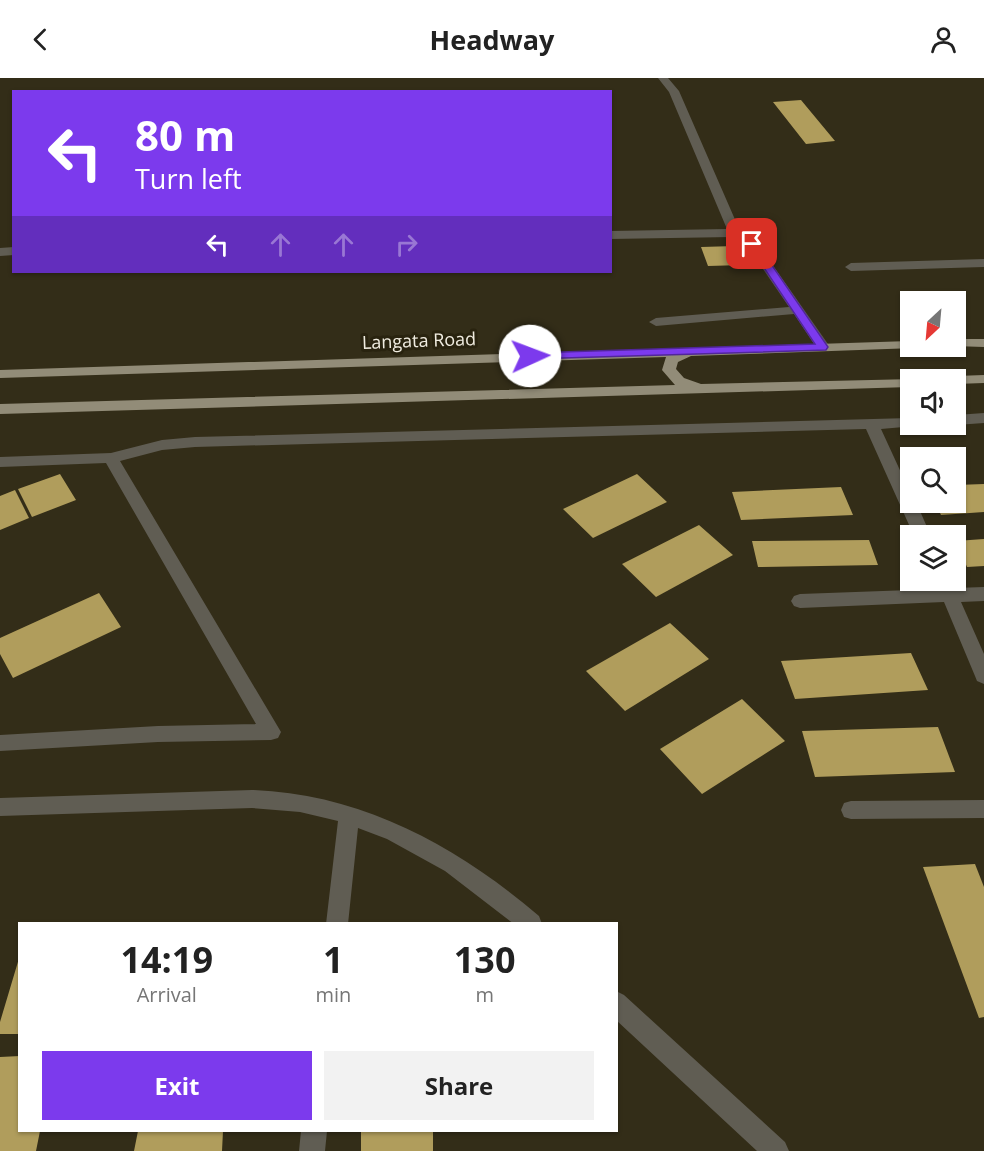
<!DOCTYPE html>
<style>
body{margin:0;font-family:"Open Sans",sans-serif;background:#f2f2f2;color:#222;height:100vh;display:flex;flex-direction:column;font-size:22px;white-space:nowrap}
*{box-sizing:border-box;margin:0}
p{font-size:20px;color:#767676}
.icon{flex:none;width:33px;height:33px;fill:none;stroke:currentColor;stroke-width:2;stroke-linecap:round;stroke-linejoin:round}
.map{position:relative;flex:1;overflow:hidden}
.side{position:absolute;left:18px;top:844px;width:600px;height:210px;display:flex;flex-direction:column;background:#fff;border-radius:0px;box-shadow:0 2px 4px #0004}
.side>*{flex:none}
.hud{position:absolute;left:12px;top:12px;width:600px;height:183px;border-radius:0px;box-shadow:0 2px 4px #0004;background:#7c3aed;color:#fff;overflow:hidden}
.needle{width:39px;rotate:206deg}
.controls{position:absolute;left:900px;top:213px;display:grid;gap:12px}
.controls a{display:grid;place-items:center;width:66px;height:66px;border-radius:0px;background:#fff;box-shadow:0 2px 4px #0004;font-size:30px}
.pin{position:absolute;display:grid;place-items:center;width:51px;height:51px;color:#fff;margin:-26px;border-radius:12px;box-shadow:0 3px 9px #0006}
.me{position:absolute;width:66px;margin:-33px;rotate:88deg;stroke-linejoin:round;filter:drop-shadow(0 0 4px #0008)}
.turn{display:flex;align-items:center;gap:21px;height:126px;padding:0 24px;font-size:27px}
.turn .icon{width:78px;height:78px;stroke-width:2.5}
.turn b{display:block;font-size:42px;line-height:51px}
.lanes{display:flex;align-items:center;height:57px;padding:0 24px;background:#0003;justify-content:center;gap:30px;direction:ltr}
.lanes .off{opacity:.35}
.eta{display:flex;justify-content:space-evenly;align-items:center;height:102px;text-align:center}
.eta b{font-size:36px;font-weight:700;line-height:42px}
.button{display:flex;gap:12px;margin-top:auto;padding:12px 24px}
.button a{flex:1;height:69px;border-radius:0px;background:#7c3aed;color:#fff;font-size:24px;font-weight:700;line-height:69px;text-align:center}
.button a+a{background:#f2f2f2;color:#222}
header{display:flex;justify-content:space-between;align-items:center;height:78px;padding:0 24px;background:#fff;font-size:27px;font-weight:700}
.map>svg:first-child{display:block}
.building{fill:#b09d5c}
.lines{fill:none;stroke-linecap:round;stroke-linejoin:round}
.minor{fill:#605d53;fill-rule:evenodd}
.major{fill:#928c78;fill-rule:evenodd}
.route{fill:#7c3aed;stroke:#51269a;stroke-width:1.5}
.labels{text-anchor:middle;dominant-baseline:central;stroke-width:6;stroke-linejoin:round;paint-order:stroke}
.far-street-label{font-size:18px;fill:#f0ece0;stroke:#29230f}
</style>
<header><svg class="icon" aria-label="back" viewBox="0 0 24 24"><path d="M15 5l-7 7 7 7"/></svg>Headway<svg class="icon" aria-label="person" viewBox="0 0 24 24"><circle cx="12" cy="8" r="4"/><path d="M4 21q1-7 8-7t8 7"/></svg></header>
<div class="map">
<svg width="984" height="1073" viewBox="0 0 984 1073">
<rect width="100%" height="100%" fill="#332d18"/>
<!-- building -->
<path class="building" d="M 801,22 L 835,63 L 806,66 L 773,24 Z
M 735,168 L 743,187 L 708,188 L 701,169 Z
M 60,396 L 76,422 L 32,439 L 18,411 Z
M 637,396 L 667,424 L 593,460 L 563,431 Z
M 984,406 L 984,434 L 941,437 L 935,424 L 956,424 L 956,407 Z
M 841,409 L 853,437 L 741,442 L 732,414 Z
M 15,412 L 29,440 L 0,452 L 0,418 Z
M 699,447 L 733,477 L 656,519 L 622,486 Z
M 984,461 L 984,488 L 967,489 L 956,463 Z
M 869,462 L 878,487 L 758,489 L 752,463 Z
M 99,515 L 121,549 L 13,600 L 0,576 L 0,560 Z
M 670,545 L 709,581 L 625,633 L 586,593 Z
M 911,575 L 928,612 L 795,621 L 781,583 Z
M 742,621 L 785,663 L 702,716 L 660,671 Z
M 938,649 L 955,694 L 815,699 L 802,653 Z
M 975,786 L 984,809 L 984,939 L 979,940 L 923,789 Z
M 20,877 L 20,956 L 0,956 L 0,944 Z
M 20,978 L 20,1053 L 40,1053 L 36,1073 L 0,1073 L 0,979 Z
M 138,1053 L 223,1053 L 222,1073 L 134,1073 Z
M 361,1053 L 433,1053 L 433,1073 L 361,1073 Z"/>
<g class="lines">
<!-- minor -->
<path class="minor" d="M 658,0 L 668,0 L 679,13 L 740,153 L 756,163 L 830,269 L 828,272 L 818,272 L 794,236 L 656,248 L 649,244 L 656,240 L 789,229 L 748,169 L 732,159 L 610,161 L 610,153 L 727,151 L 669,14 Z
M 14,169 L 14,177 L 0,178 L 0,170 Z
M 984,181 L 984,189 L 851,193 L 845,189 L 851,185 Z
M 984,335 L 984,345 L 956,347 L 955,346 L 956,337 Z
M 910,340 L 910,346 L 917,346 L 915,348 L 881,351 L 910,414 L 910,424 L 916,424 L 931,458 L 914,458 L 866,351 L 195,369 L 162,372 L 120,383 L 281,654 L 278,660 L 271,662 L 158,664 L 0,673 L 0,657 L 158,648 L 256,646 L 106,385 L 0,389 L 0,379 L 111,375 L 162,362 L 195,359 Z
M 934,502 L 952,502 L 955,510 L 984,509 L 984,523 L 961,524 L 984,576 L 984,606 L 977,603 L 975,598 L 944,524 L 800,530 L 794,528 L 791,523 L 794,518 L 800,516 L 938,511 Z
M 252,712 C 362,716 457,768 539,838 L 542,846 L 514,846 L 445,793 L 387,761 L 358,750 L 348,846 L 326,846 L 338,743 L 300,734 L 252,730 L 0,738 L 0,720 Z
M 984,722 L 984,740 L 851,741 L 844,739 L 841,732 L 844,725 L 851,723 Z
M 616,913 L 624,917 L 785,1064 L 789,1073 L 757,1073 L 616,942 Z
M 301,1053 L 327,1053 L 325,1073 L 299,1073 Z"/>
<!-- major -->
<path class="major" d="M 956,261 L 984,261 L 984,269 L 953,268 L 956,268 Z
M 910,263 L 910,268 L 915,270 L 691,278 L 678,284 L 676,291 L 684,300 L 701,306 L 915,301 L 910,302 L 910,309 L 0,336 L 0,326 L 675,307 L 662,292 L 666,279 L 0,300 L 0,292 Z
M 984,297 L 984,305 L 956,306 L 956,302 L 949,302 L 956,298 Z"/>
</g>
<!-- route -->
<path class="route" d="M 749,164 L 756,164 L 828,269 L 826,272 L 530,281 L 525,278 L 530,275 L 815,266 L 748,166 Z"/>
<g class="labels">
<!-- far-street labels -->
<g class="far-street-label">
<text transform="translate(419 262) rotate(-2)">Langata Road</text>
</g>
</g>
</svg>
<div class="controls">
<a><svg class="needle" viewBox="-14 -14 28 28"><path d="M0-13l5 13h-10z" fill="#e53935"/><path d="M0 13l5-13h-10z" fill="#767676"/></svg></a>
<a><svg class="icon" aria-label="sound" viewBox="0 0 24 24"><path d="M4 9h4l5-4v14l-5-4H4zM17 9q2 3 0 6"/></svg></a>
<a><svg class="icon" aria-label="search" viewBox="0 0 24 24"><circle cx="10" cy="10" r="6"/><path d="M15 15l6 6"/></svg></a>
<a><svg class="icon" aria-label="layers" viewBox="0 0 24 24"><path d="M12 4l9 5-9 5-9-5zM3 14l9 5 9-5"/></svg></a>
</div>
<div class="pin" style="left:752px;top:166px;background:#d93025"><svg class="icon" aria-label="arrive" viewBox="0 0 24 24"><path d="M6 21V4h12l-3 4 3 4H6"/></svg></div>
<svg class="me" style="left:530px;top:278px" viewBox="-20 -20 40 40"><circle r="19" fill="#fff"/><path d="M0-13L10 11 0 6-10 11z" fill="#7c3aed"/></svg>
<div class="hud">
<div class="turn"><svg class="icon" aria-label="left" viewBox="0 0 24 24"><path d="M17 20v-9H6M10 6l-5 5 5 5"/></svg><div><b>80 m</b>Turn left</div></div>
<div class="lanes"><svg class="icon" aria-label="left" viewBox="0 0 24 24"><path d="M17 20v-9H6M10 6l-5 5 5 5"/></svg><svg class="icon off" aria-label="ahead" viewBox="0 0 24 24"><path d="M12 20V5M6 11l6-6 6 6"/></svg><svg class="icon off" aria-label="ahead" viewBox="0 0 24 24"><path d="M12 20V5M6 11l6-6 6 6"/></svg><svg class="icon off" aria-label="right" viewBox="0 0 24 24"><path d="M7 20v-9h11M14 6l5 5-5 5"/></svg></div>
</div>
<section class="side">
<div class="eta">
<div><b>14:19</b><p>Arrival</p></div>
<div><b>1</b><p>min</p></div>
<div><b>130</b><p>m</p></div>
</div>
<div class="button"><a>Exit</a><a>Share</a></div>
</section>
</div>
